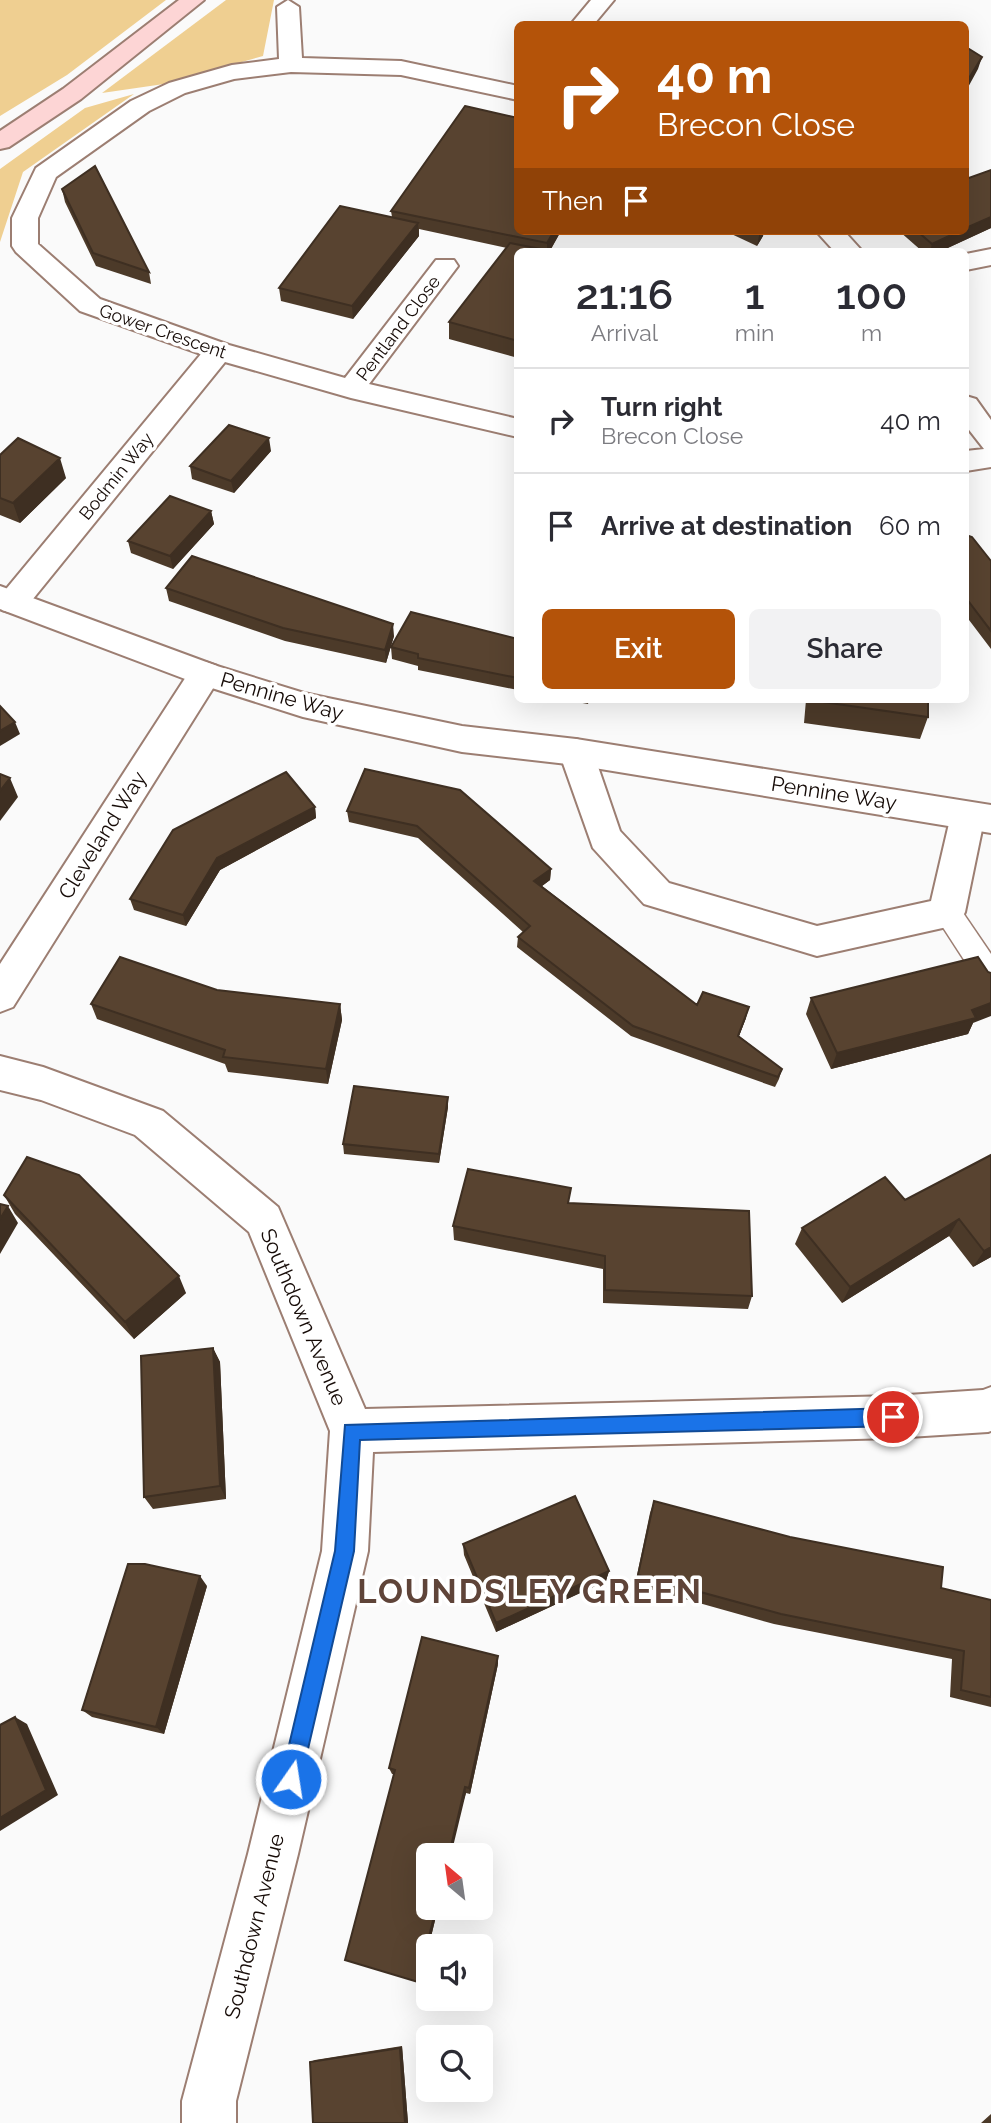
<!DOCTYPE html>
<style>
body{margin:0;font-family:Raleway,sans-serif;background:#f2f2f3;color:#2b2b33;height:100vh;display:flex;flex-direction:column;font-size:26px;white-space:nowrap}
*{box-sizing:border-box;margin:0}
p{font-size:23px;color:#7c7c81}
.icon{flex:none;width:38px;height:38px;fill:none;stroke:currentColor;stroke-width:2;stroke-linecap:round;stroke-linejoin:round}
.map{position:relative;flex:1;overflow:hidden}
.panel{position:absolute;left:514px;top:248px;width:455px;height:455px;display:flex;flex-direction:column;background:#fff;border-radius:10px;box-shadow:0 7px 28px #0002}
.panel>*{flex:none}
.banner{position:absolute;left:514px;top:21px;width:455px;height:214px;border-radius:10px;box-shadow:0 7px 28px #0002;background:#b45309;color:#fff;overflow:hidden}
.needle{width:46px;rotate:331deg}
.tools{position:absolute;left:416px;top:1843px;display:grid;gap:14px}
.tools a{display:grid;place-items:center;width:77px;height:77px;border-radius:10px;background:#fff;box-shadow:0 7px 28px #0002;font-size:35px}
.pin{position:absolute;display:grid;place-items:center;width:60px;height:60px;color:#fff;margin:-30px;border:4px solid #fff;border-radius:50%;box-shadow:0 2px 7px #0007}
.me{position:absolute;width:77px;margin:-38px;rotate:13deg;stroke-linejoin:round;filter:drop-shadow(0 0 5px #0008)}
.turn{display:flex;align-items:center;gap:24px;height:147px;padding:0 28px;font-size:32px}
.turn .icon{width:91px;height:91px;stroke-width:2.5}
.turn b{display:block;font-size:49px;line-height:60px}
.then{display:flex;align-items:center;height:66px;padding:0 28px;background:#0003;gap:14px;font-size:26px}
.eta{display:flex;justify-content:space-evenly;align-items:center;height:119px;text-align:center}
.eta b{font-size:42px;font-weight:600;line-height:49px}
.primary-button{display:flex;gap:14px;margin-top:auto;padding:14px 28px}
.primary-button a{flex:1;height:80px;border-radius:10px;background:#b45309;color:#fff;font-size:28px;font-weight:600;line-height:80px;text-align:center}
.primary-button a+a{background:#f2f2f3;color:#2b2b33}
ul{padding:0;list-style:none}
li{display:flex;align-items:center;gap:21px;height:105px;padding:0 28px;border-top:2px solid #e1e1e2}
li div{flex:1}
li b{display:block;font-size:26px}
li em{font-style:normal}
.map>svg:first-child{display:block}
.green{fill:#efcf91}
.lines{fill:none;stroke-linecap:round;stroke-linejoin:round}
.service-casing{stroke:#9c7e72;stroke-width:3}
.minor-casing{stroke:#9c7e72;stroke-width:4}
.tertiary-casing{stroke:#9c7e72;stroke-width:4}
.secondary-casing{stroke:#9c7e72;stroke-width:4}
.service{fill:#fff;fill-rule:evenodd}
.minor{fill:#fff;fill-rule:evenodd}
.tertiary{fill:#fff;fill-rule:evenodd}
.secondary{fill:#fdd5d5;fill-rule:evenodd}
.wall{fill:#4c3a29}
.shaded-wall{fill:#3e2f22}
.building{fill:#584330;stroke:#3e2f22;stroke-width:2}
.route{fill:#1a73e8;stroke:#114b97;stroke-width:2}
.labels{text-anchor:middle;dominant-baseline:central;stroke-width:7;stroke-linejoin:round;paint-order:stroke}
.far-street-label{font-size:18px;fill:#160b07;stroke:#fff}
.street-label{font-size:21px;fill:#160b07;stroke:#fff}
.near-district-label{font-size:33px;font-weight:bold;letter-spacing:2px;fill:#5f4439;stroke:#fff}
</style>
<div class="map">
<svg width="991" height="2123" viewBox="0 0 991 2123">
<rect width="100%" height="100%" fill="#fafafa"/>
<!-- green -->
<path class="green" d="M 0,0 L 166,0 L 67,75 L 0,116 Z
M 226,0 L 274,0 L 263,56 L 164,84 L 102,93 Z
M 134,94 L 23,172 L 0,242 L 0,169 L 85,108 Z"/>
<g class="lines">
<!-- service casing -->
<g class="service-casing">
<path id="service" d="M 947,901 L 957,904 L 991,954 L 991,990 L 981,986 L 933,912 L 937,904 Z"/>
</g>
<!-- minor casing -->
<g class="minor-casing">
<path id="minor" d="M 288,0 L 299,7 L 302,58 L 401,61 L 518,86 L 518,100 L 401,75 L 291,72 L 234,79 L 185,93 L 149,111 L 56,177 L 38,218 L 38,244 L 100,299 L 229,345 L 345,378 L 436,260 L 454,260 L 458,266 L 369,384 L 518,419 L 518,437 L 351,398 L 225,362 L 24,610 L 13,613 L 2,610 L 2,594 L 201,354 L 80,311 L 16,252 L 12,246 L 12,218 L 36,168 L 131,101 L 169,83 L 232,65 L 279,59 L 277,7 Z
M 591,0 L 614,0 L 594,24 L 571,24 Z
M 816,231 L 844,231 L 863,252 L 835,252 Z
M 991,249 L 991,265 L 966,270 L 966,254 Z
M 966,396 L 976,399 L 991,420 L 991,467 L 966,471 L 966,451 L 984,449 L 966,426 Z
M 205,662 L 217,666 L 221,674 L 217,682 L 13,1007 L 0,1012 L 0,964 L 193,666 Z
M 576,739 L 588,743 L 593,752 L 620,831 L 669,883 L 817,926 L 931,901 L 951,815 L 956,805 L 968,802 L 980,805 L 985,815 L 965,912 L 960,922 L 947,927 L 817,956 L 644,904 L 593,848 L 559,752 L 564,743 Z
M 0,1056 L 43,1067 L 163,1111 L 278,1207 L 365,1409 L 893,1396 L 983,1390 L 991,1387 L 991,1431 L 988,1432 L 893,1438 L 373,1452 L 368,1551 L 298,1854 L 236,2101 L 236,2123 L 182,2123 L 182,2101 L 248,1854 L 322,1551 L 330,1431 L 249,1232 L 135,1135 L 41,1100 L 0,1090 Z"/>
</g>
<!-- tertiary casing -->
<g class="tertiary-casing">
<path id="tertiary" d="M 0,586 L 217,666 L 304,693 L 462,726 L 576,739 L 991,805 L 991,833 L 576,765 L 462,752 L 303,717 L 193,682 L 0,609 Z"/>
</g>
<!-- secondary casing -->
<g class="secondary-casing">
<path id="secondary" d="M 179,0 L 204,0 L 81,99 L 9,147 L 0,149 L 0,131 L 63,89 Z"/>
</g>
<!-- service -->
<use href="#service" class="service"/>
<!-- minor -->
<use href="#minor" class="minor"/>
<!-- tertiary -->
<use href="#tertiary" class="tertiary"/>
<!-- secondary -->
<use href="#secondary" class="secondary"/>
</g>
<!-- wall -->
<path class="wall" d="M 991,170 L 991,228 L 939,252 L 923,252 L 899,231 L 966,231 Z
M 62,189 L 149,272 L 151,284 L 96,266 L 65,202 Z
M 391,211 L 518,231 L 561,231 L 550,251 L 518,252 L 518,358 L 449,339 L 449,322 L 507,248 L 419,229 L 419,236 L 353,319 L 281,301 L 279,288 L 392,217 Z
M 725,231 L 764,231 L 763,236 L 757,246 Z
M 271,451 L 234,493 L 192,479 L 190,466 Z
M 0,455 L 66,478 L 20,523 L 0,515 Z
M 211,511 L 214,524 L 173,569 L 131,553 L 128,541 Z
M 966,535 L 991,561 L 991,649 L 966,616 Z
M 166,588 L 394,636 L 386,663 L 285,641 L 169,601 Z
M 505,637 L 518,639 L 518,690 L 418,670 L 418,666 L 392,659 L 391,647 Z
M 566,700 L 589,700 L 588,704 Z
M 806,700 L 928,700 L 928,717 L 920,739 L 804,723 Z
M 365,769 L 551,869 L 550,880 L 542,886 L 697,1005 L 746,1018 L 739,1036 L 782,1069 L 779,1079 L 775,1087 L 631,1036 L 517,947 L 518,937 L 523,932 L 418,838 L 349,822 L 347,811 Z
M 315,807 L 316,818 L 220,870 L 186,926 L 134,910 L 130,899 Z
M 217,990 L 340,1004 L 342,1020 L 328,1084 L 228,1072 L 225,1064 L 97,1019 L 91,1004 Z
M 811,998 L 973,1023 L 968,1034 L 831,1069 L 806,1014 Z
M 448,1107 L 439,1163 L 344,1154 L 343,1144 Z
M 991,1155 L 991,1257 L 973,1267 L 949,1236 L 842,1303 L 795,1244 L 802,1228 L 905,1200 Z
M 4,1195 L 186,1293 L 134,1339 L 15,1214 Z
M 570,1203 L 752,1296 L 748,1309 L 603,1303 L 603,1269 L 454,1240 L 453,1226 Z
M 213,1348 L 220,1362 L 226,1499 L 153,1509 L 144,1497 Z
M 654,1501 L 941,1588 L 991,1600 L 991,1707 L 950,1697 L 952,1659 L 774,1624 L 635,1585 L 650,1513 Z
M 463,1544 L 609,1571 L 606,1581 L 496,1632 L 464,1555 Z
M 207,1586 L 164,1734 L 92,1717 L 82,1710 Z
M 498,1664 L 470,1794 L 466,1793 L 429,1908 L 438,1908 L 420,1982 L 394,1774 L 392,1774 L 389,1768 Z
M 402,2046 L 408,2123 L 313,2123 L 310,2062 L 315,2060 Z
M 991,2114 L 991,2123 L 981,2123 Z"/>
<!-- shaded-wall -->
<path class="shaded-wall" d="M 982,57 L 978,69 L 966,91 L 966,83 Z
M 991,217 L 991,228 L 939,252 L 930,252 L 932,244 L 960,231 L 966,231 L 966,228 Z
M 418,223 L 419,236 L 353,319 L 352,306 Z
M 554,231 L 561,231 L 549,252 L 547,252 L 547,243 Z
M 760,231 L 764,231 L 763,236 L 757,246 Z
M 269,438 L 271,451 L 234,493 L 231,481 Z
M 60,458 L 66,478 L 20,523 L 13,503 Z
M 211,511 L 214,524 L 173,569 L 170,556 Z
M 393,624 L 394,636 L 386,663 L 385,650 Z
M 15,722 L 20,734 L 0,746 L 0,731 Z
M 10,778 L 18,797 L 0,821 L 0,791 Z
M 315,807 L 316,818 L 220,870 L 186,926 L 183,915 L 217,858 Z
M 551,869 L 550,880 L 534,892 L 534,881 Z
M 991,1003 L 991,1016 L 973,1023 L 968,1034 L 831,1069 L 837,1053 L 972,1010 Z
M 340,1004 L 342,1020 L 328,1084 L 326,1069 Z
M 749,1007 L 746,1018 L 735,1046 L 738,1036 Z
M 448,1097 L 448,1107 L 439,1163 L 439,1154 Z
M 8,1206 L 18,1223 L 0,1254 L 0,1219 Z
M 959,1219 L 949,1236 L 842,1303 L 850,1287 Z
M 991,1247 L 991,1257 L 973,1267 L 984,1251 Z
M 179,1276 L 186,1293 L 134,1339 L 125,1322 Z
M 213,1348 L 220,1362 L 226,1499 L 220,1486 Z
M 609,1571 L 606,1581 L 496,1632 L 496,1623 Z
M 200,1576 L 207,1586 L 164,1734 L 156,1727 Z
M 498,1656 L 498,1664 L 470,1794 L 469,1788 Z
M 15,1717 L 27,1724 L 58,1795 L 0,1831 L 0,1818 Z
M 465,1787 L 466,1793 L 451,1855 L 449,1855 Z
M 436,1908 L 438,1908 L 420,1982 L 418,1982 Z
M 402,2046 L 408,2123 L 405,2123 L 400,2048 Z"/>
<!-- building -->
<path class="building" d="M 966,47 L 982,57 L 966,83 Z
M 465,106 L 518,118 L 518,231 L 554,231 L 547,243 L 391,211 Z
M 95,166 L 149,272 L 93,253 L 62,189 Z
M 991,170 L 991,217 L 966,228 L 966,179 Z
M 340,206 L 418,223 L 352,306 L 279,288 Z
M 917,231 L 960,231 L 932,244 Z
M 510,243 L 556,252 L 518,252 L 518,341 L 449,322 Z
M 229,425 L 269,438 L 231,481 L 190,466 Z
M 18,438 L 60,458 L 13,503 L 0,498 L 0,455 Z
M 170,496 L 211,511 L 170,556 L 128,541 Z
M 966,535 L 972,537 L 991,561 L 991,631 L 966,598 Z
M 192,556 L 393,624 L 385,650 L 283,628 L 166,588 Z
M 411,612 L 518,639 L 518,678 L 418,658 L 418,654 L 391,647 Z
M 809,700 L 928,700 L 928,717 Z
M 0,706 L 15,722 L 0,731 Z
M 365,769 L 460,790 L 551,869 L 534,881 L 697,1005 L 703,992 L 749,1007 L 738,1036 L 782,1069 L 778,1077 L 633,1026 L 518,937 L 530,926 L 417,826 L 347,811 Z
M 286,772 L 315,807 L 217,858 L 183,915 L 130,899 L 173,830 Z
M 0,774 L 10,778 L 0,791 Z
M 120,957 L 217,990 L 340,1004 L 326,1069 L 223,1057 L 225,1050 L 91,1004 Z
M 978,957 L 988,972 L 991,973 L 991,1003 L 972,1010 L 976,1018 L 837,1053 L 811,998 Z
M 354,1086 L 448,1097 L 439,1154 L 343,1144 Z
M 991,1155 L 991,1247 L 984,1251 L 959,1219 L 850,1287 L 802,1228 L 885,1177 L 905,1200 Z
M 27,1157 L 79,1175 L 179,1276 L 125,1322 L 4,1195 Z
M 468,1169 L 571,1188 L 568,1203 L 749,1211 L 752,1296 L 605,1290 L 605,1256 L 453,1226 Z
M 0,1204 L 8,1206 L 0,1219 Z
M 213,1348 L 220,1486 L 144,1497 L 141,1356 Z
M 575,1496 L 609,1571 L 496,1623 L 463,1544 Z
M 654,1501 L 790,1537 L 943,1567 L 941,1588 L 991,1600 L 991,1697 L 961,1690 L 964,1651 L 781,1614 L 638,1575 Z
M 128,1564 L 145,1564 L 200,1576 L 156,1727 L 82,1710 Z
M 422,1637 L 498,1656 L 469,1788 L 465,1787 L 449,1855 L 429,1855 L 429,1908 L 436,1908 L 418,1982 L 345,1960 L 395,1770 L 389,1768 Z
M 15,1717 L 46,1790 L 0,1818 L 0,1725 Z
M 400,2048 L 405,2123 L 313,2123 L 310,2062 Z"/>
<!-- route -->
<path class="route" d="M 893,1408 L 900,1411 L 902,1417 L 900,1423 L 893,1426 L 360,1440 L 354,1551 L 301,1779 L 298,1786 L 291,1789 L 284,1786 L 281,1779 L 335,1551 L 345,1425 Z"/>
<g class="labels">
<!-- far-street labels -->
<g class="far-street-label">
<text transform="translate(398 328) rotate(-53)">Pentland Close</text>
<text transform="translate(163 331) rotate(19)">Gower Crescent</text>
<text transform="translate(116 476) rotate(-51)">Bodmin Way</text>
</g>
<!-- street labels -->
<g class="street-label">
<text transform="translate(282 696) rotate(16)">Pennine Way</text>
<text transform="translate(834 793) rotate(9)">Pennine Way</text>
<text transform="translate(102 835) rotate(-58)">Cleveland Way</text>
<text transform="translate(304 1317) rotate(67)">Southdown Avenue</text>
<text transform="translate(254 1926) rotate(-76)">Southdown Avenue</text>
</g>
<!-- near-district labels -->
<g class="near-district-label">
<text x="530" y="1591">LOUNDSLEY GREEN</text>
</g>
</g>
</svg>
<div class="tools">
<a><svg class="needle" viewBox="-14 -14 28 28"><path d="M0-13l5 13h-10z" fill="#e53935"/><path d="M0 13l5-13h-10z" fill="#7c7c81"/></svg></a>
<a><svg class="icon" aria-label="sound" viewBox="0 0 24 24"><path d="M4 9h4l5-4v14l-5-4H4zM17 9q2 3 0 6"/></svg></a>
<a><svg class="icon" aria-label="search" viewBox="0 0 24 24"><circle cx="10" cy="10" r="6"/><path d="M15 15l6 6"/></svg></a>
</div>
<div class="pin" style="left:893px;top:1417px;background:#d93025"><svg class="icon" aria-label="arrive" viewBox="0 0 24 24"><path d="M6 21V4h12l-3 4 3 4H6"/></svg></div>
<svg class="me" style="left:291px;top:1779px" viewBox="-20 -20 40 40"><circle r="17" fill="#1a73e8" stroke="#fff" stroke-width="3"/><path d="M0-11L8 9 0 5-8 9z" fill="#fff"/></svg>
<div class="banner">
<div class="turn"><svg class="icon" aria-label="right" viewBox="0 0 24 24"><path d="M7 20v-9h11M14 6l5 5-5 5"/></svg><div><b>40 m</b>Brecon Close</div></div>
<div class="then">Then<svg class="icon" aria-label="arrive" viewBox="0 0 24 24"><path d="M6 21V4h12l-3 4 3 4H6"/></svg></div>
</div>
<section class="panel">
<div class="eta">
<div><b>21:16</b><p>Arrival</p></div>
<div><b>1</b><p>min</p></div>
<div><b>100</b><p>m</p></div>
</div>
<ul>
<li><svg class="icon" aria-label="right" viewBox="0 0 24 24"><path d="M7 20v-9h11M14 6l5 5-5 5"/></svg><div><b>Turn right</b><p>Brecon Close</p></div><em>40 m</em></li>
<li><svg class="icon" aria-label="arrive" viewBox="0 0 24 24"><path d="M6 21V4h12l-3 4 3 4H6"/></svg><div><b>Arrive at destination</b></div><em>60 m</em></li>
</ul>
<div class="primary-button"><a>Exit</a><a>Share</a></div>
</section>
</div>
